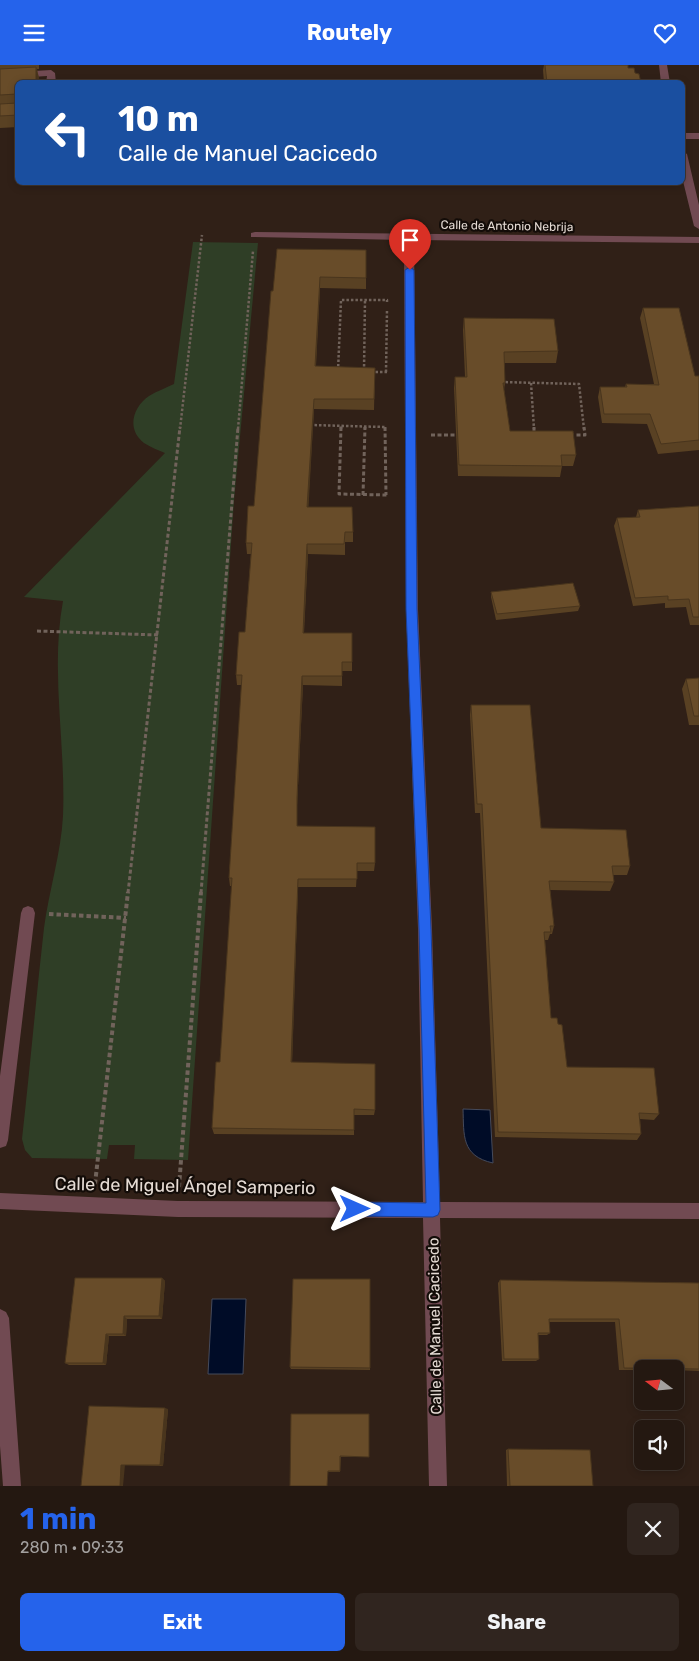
<!DOCTYPE html>
<meta charset="utf-8">
<style>
body{margin:0;font-family:Rubik,sans-serif;background:#30251f;color:#f1f3f6;height:100vh;display:flex;flex-direction:column;font-size:19px;white-space:nowrap}
*{box-sizing:border-box;margin:0}
p{font-size:16px;color:#a3a09f}
.icon{flex:none;width:28px;height:28px;fill:none;stroke:currentColor;stroke-width:2;stroke-linecap:round;stroke-linejoin:round}
.map{position:relative;height:1421px;overflow:hidden}
.drawer{display:flex;flex-direction:column;background:#241811;flex:1}
.drawer>*{flex:none}
.banner{position:absolute;left:15px;top:15px;width:670px;height:105px;border-radius:8px;box-shadow:0 2px 8px #0003,0 0 0 1px #413731;background:#1a4fa0;color:#fff;overflow:hidden}
.needle{width:32px;rotate:286deg}
.fabs{position:absolute;left:634px;top:1295px;display:grid;gap:10px}
.fabs a{display:grid;place-items:center;width:50px;height:50px;border-radius:8px;background:#241811;box-shadow:0 2px 8px #0003,0 0 0 1px #413731;font-size:25px}
.pin{position:absolute;display:grid;place-items:center;width:42px;height:42px;color:#fff;margin:-51px -21px;border-radius:50% 50% 50% 0;rotate:-45deg;box-shadow:0 0 5px #0007}
.pin .icon{rotate:45deg}
.me{position:absolute;width:55px;margin:-28px;rotate:90deg;stroke-linejoin:round;filter:drop-shadow(0 0 4px #0008)}
.turn{display:flex;align-items:center;gap:18px;height:105px;padding:0 20px;font-size:22px}
.turn .icon{width:65px;height:65px;stroke-width:2.5}
.turn b{display:block;font-size:35px;line-height:42px}
.round{display:grid;place-items:center;flex:none;width:52px;height:52px;border-radius:8px;background:#30251f}
.headline{display:flex;align-items:center;justify-content:space-between;height:85px;padding:0 20px}
h1{font-size:30px;font-weight:700;line-height:38px;color:#2563eb}
.action{display:flex;gap:10px;margin-top:auto;padding:10px 20px}
.action a{flex:1;height:58px;border-radius:8px;background:#2563eb;color:#fff;font-size:20px;font-weight:700;line-height:58px;text-align:center}
.action a+a{background:#30251f;color:#f1f3f6}
header{display:flex;justify-content:space-between;align-items:center;height:65px;padding:0 20px;background:#2563eb;color:#fff;font-size:22px;font-weight:700}
.map>svg:first-child{display:block}
.green{fill:#2f3e26}
.water{fill:#000c27;stroke:#454a5b}
.lines{fill:none;stroke-linecap:round;stroke-linejoin:round}
.path-far2{stroke:#71635b;stroke-width:2.5;stroke-dasharray:2.5 2;stroke-linecap:butt}
.path-far1{stroke:#71635b;stroke-width:3;stroke-dasharray:4 2.5;stroke-linecap:butt}
.path{stroke:#71635b;stroke-width:4;stroke-dasharray:4.5 3;stroke-linecap:butt}
.service{fill:#714a52;fill-rule:evenodd}
.minor{fill:#714a52;fill-rule:evenodd}
.wall{fill:#594123}
.shaded-wall{fill:#49351d}
.building{fill:#684c29;stroke:#49351d}
.route{fill:#2563eb;stroke:#184099}
.labels{text-anchor:middle;dominant-baseline:central;stroke-width:4.5;stroke-linejoin:round;paint-order:stroke}
.far-street-label{font-size:12px;fill:#e5dbd4;stroke:#130c08}
.street-label{font-size:15px;fill:#e5dbd4;stroke:#130c08}
.near-street-label{font-size:18px;fill:#e5dbd4;stroke:#130c08}
</style>
<header><svg class="icon" aria-label="menu" viewBox="0 0 24 24"><path d="M4 6h16M4 12h16M4 18h16"/></svg>Routely<svg class="icon" aria-label="heart" viewBox="0 0 24 24"><path d="M12 20l-8-8c-3-5 5-10 8-4 3-6 11-1 8 4z"/></svg></header>
<div class="map">
<svg width="699" height="1421" viewBox="0 0 699 1421">
<rect width="100%" height="100%" fill="#302017"/>
<!-- green -->
<path class="green" d="M 193,177 L 258,178 L 234,436 L 188,1095 L 134,1094 L 135,1080 L 109,1080 L 107,1094 L 32,1093 L 25,1085 L 22,1074 C 30,1003 36,933 44,863 C 49,826 61,788 63,751 C 66,679 50,607 63,536 L 24,532 L 165,388 C 158,385 150,382 144,378 C 126,364 133,342 149,331 C 157,326 166,323 174,319 Z"/>
<!-- water -->
<path class="water" d="M 463,1044 L 490,1045 L 493,1098 C 461,1091 464,1070 463,1044 Z
M 212,1234 L 246,1234 L 243,1309 L 208,1309 Z"/>
<g class="lines">
<!-- path-far2 -->
<path class="path-far2" d="M 338,306 L 341,235 L 387,235 L 387,237
M 364,306 L 365,235
M 371,307 L 387,307
M 386,307 L 387,245
M 501,317 L 579,319 L 584,364
M 531,318 L 534,364
M 310,360 L 385,362 L 385,364
M 180,364 L 202,170
M 238,364 L 253,186
M 341,364 L 341,361
M 365,364 L 365,361"/>
<!-- path-far1 -->
<path class="path-far1" d="M 341,362 L 339,429 L 387,430
M 385,362 L 386,430
M 534,362 L 534,370
M 431,370 L 460,370
M 570,370 L 585,370 L 584,362
M 363,430 L 365,362
M 37,566 L 158,570
M 128,828 L 180,362
M 201,828 L 238,362"/>
<!-- path -->
<path class="path" d="M 49,849 L 126,853
M 95,1119 L 128,827
M 179,1122 L 201,827"/>
<!-- service -->
<path class="service" d="M 682,68 L 699,68 L 699,74 L 682,74 Z"/>
<!-- minor -->
<path class="minor" d="M 659,0 L 667,0 L 670,18 L 661,18 Z
M 51,5 L 55,8 L 56,18 L 46,18 L 47,11 L 0,14 L 0,8 Z
M 682,86 L 687,89 L 699,140 L 699,164 L 694,161 L 682,112 Z
M 255,167 L 699,172 L 699,178 L 414,175 L 418,544 L 432,864 L 440,1137 L 699,1138 L 699,1154 L 440,1153 L 447,1421 L 429,1421 L 423,1153 L 178,1152 L 0,1144 L 0,1128 L 178,1136 L 423,1137 L 418,864 L 406,544 L 404,175 L 251,172 L 251,168 Z
M 28,841 L 33,843 L 35,848 L 8,1075 L 6,1081 L 0,1083 L 0,1011 L 21,848 L 23,843 Z
M 0,1244 L 6,1247 L 9,1253 L 21,1421 L 3,1421 L 0,1381 Z"/>
</g>
<!-- wall -->
<path class="wall" d="M 0,0 L 39,0 L 39,4 L 37,4 L 39,13 L 18,18 L 18,62 L 0,63 Z
M 544,0 L 628,0 L 628,3 L 635,8 L 641,18 L 544,18 L 543,5 Z
M 558,118 L 590,118 L 590,119 L 558,119 Z
M 366,185 L 366,224 L 320,223 L 316,301 L 375,303 L 374,345 L 314,344 L 308,442 L 353,467 L 353,477 L 345,477 L 345,490 L 308,489 L 304,568 L 352,568 L 352,606 L 342,606 L 342,621 L 303,620 L 297,741 L 297,761 L 375,798 L 374,806 L 357,806 L 356,822 L 298,822 L 292,997 L 375,1045 L 374,1050 L 354,1050 L 354,1070 L 214,1069 L 212,1063 L 220,997 L 232,821 L 230,821 L 229,813 L 242,620 L 237,620 L 236,610 L 245,567 L 251,489 L 247,489 L 246,478 L 254,441 L 273,226 Z
M 643,243 L 695,311 L 699,311 L 699,385 L 658,389 L 647,359 L 602,358 L 598,332 L 600,322 L 625,322 L 626,319 L 654,319 L 640,253 Z
M 464,253 L 558,286 L 556,298 L 504,298 L 505,318 L 504,325 L 510,366 L 576,390 L 573,401 L 562,401 L 560,412 L 458,411 L 454,323 L 455,312 L 465,312 L 463,265 Z
M 699,441 L 699,560 L 690,560 L 686,542 L 665,543 L 665,538 L 633,541 L 614,461 L 617,453 L 636,452 L 638,445 Z
M 491,527 L 580,541 L 578,546 L 496,555 L 491,532 Z
M 699,613 L 699,660 L 689,660 L 682,624 L 686,614 Z
M 471,640 L 541,763 L 630,801 L 627,810 L 613,810 L 614,817 L 610,826 L 550,825 L 554,861 L 552,869 L 550,869 L 548,875 L 545,875 L 551,953 L 558,959 L 567,1002 L 659,1049 L 654,1055 L 640,1054 L 641,1069 L 637,1075 L 495,1072 L 480,748 L 475,748 L 470,650 Z
M 162,1213 L 165,1216 L 162,1254 L 127,1254 L 126,1271 L 109,1271 L 106,1300 L 69,1300 L 65,1298 Z
M 500,1215 L 699,1218 L 699,1306 L 675,1305 L 675,1304 L 642,1304 L 642,1305 L 619,1305 L 615,1257 L 549,1257 L 550,1268 L 547,1270 L 538,1270 L 539,1294 L 536,1296 L 502,1296 L 498,1218 Z
M 290,1302 L 370,1303 L 370,1305 L 291,1304 Z
M 168,1344 L 163,1401 L 125,1400 L 81,1421 Z
M 291,1349 L 369,1392 L 341,1392 L 340,1407 L 328,1407 Z
M 508,1384 L 593,1421 L 507,1421 L 506,1385 Z"/>
<!-- shaded-wall -->
<path class="shaded-wall" d="M 36,2 L 39,13 L 39,18 L 36,18 Z
M 320,212 L 320,223 L 315,312 L 315,301 Z
M 314,334 L 314,344 L 308,452 L 307,442 Z
M 307,479 L 308,489 L 303,577 L 303,568 Z
M 302,611 L 303,620 L 297,741 L 297,769 L 297,733 Z
M 298,814 L 298,822 L 292,1003 L 291,997 Z
M 162,1213 L 165,1216 L 162,1254 L 159,1251 Z
M 124,1251 L 127,1254 L 126,1271 L 123,1269 Z
M 106,1269 L 109,1271 L 106,1300 L 103,1298 Z
M 165,1343 L 168,1344 L 163,1401 L 160,1400 Z
M 121,1400 L 125,1400 L 123,1421 L 120,1421 Z"/>
<!-- building -->
<path class="building" d="M 545,0 L 628,0 L 628,3 L 634,3 L 635,8 L 639,9 L 641,18 L 547,18 Z
M 36,2 L 36,18 L 18,18 L 18,50 L 0,51 L 0,39 L 17,38 L 17,29 L 0,30 L 0,4 Z
M 277,184 L 366,185 L 366,213 L 320,212 L 315,301 L 375,303 L 374,334 L 314,334 L 307,442 L 352,442 L 353,467 L 345,467 L 344,479 L 307,479 L 303,568 L 352,568 L 352,597 L 342,597 L 342,611 L 302,611 L 297,733 L 297,761 L 375,762 L 375,798 L 357,798 L 357,814 L 298,814 L 291,997 L 375,999 L 375,1045 L 354,1044 L 354,1065 L 212,1063 L 216,997 L 220,997 L 232,813 L 229,813 L 242,610 L 236,610 L 239,567 L 245,567 L 252,478 L 246,478 L 248,441 L 254,441 L 271,226 L 273,226 Z
M 643,243 L 679,243 L 695,311 L 699,311 L 699,375 L 661,379 L 650,349 L 604,349 L 600,322 L 627,322 L 626,319 L 659,320 Z
M 464,253 L 554,254 L 558,286 L 504,287 L 505,318 L 503,318 L 510,366 L 573,366 L 576,390 L 561,390 L 562,401 L 459,400 L 455,312 L 467,312 Z
M 699,441 L 699,552 L 693,552 L 689,534 L 668,535 L 668,531 L 635,533 L 617,453 L 640,452 L 638,445 Z
M 573,518 L 580,541 L 497,549 L 491,527 Z
M 699,613 L 699,651 L 694,651 L 686,614 Z
M 471,640 L 530,640 L 541,763 L 626,765 L 630,801 L 612,801 L 614,817 L 549,816 L 554,861 L 550,861 L 551,867 L 544,867 L 551,953 L 557,953 L 558,959 L 562,960 L 567,1002 L 654,1003 L 659,1049 L 639,1048 L 641,1069 L 498,1067 L 482,739 L 477,739 Z
M 75,1213 L 162,1213 L 159,1251 L 124,1251 L 123,1269 L 106,1269 L 103,1298 L 65,1298 Z
M 293,1214 L 370,1214 L 370,1303 L 290,1302 Z
M 500,1215 L 699,1218 L 699,1304 L 624,1303 L 619,1254 L 549,1254 L 550,1268 L 538,1268 L 539,1294 L 504,1294 Z
M 89,1341 L 165,1343 L 160,1400 L 121,1400 L 120,1421 L 81,1421 Z
M 291,1349 L 369,1349 L 369,1392 L 340,1391 L 340,1406 L 328,1406 L 327,1421 L 290,1421 Z
M 508,1384 L 590,1385 L 593,1421 L 510,1421 Z"/>
<!-- route -->
<path class="route" d="M 410,202 L 414,205 L 417,544 L 431,864 L 440,1145 L 438,1150 L 433,1152 L 355,1151 L 350,1149 L 348,1144 L 350,1139 L 355,1137 L 426,1138 L 419,864 L 406,544 L 405,205 Z"/>
<g class="labels">
<!-- far-street labels -->
<g class="far-street-label">
<text transform="translate(507 161) rotate(1)">Calle de Antonio Nebrija</text>
</g>
<!-- street labels -->
<g class="street-label">
<text transform="translate(435 1261) rotate(-91)">Calle de Manuel Cacicedo</text>
</g>
<!-- near-street labels -->
<g class="near-street-label">
<text transform="translate(185 1121) rotate(1)">Calle de Miguel Ángel Samperio</text>
</g>
</g>
</svg>
<div class="fabs">
<a><svg class="needle" viewBox="-14 -14 28 28"><path d="M0-13l5 13h-10z" fill="#e53935"/><path d="M0 13l5-13h-10z" fill="#a3a09f"/></svg></a>
<a><svg class="icon" aria-label="sound" viewBox="0 0 24 24"><path d="M4 9h4l5-4v14l-5-4H4zM17 9q2 3 0 6"/></svg></a>
</div>
<div class="pin" style="left:410px;top:205px;background:#d93025"><svg class="icon" aria-label="arrive" viewBox="0 0 24 24"><path d="M6 21V4h12l-3 4 3 4H6"/></svg></div>
<svg class="me" style="left:355px;top:1144px" viewBox="-20 -20 40 40"><path d="M0-17L14 15 0 8-14 15z" fill="#2563eb" stroke="#fff" stroke-width="4"/></svg>
<div class="banner">
<div class="turn"><svg class="icon" aria-label="left" viewBox="0 0 24 24"><path d="M17 20v-9H6M10 6l-5 5 5 5"/></svg><div><b>10 m</b>Calle de Manuel Cacicedo</div></div>
</div>
</div>
<section class="drawer">
<div class="headline"><div><h1>1 min</h1><p>280 m · 09:33</p></div><a class="round"><svg class="icon" aria-label="close" viewBox="0 0 24 24"><path d="M6 6l12 12M18 6L6 18"/></svg></a></div>
<div class="action"><a>Exit</a><a>Share</a></div>
</section>
